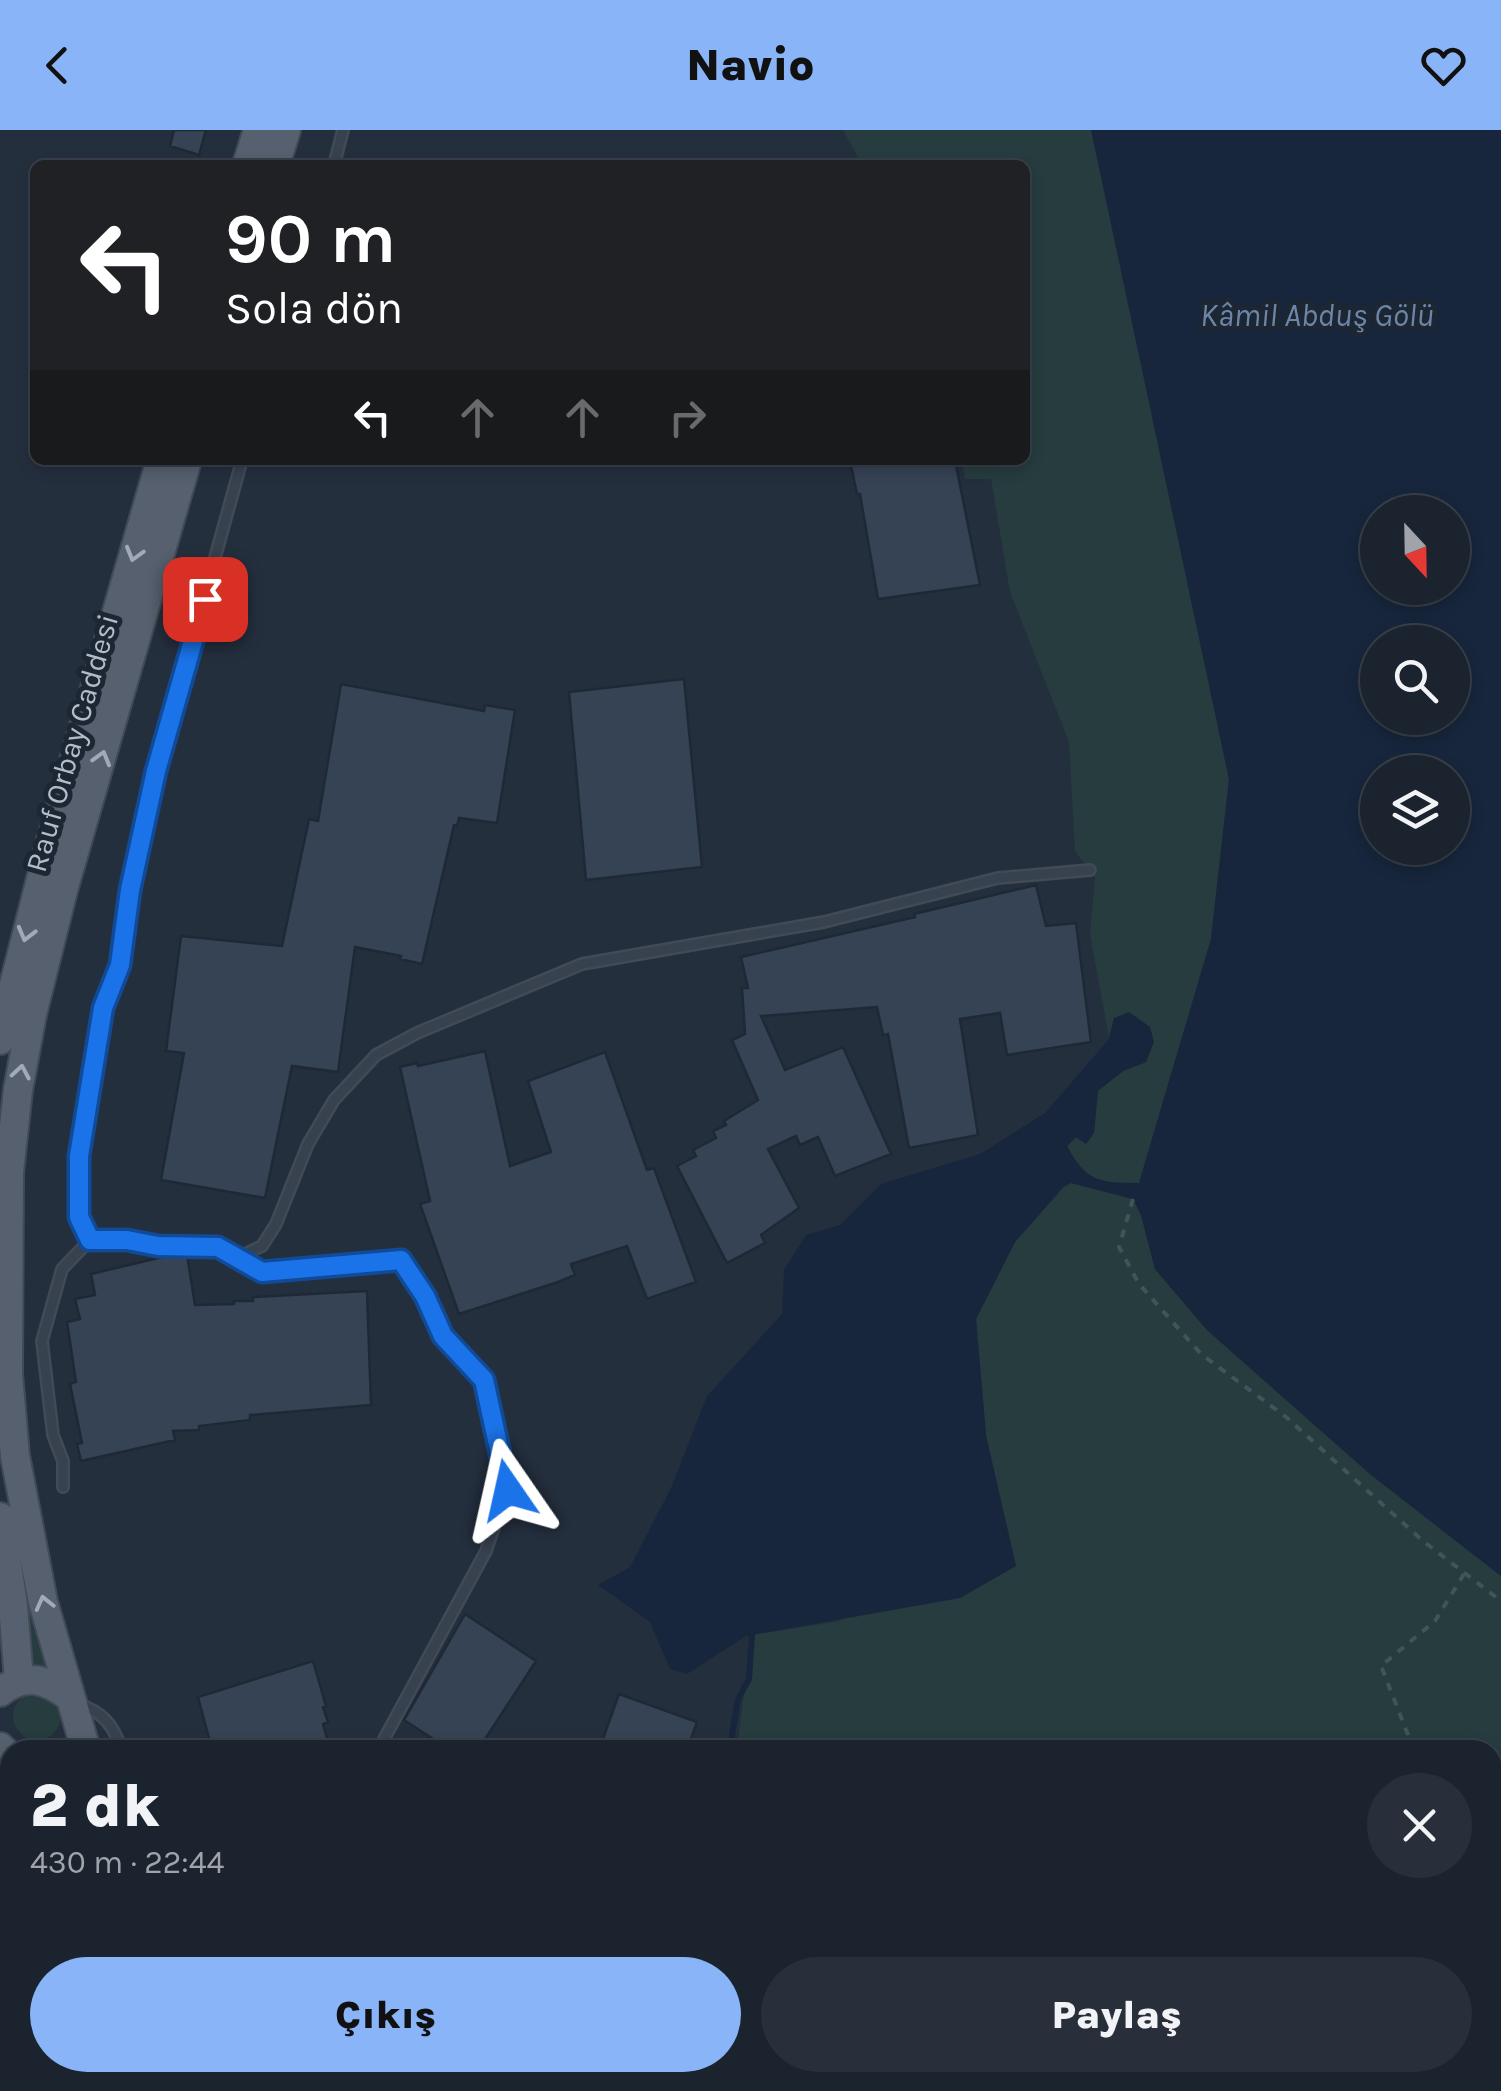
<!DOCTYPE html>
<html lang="tr">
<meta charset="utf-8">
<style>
body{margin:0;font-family:Karla,sans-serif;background:#282f3a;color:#f1f3f6;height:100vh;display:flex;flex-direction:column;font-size:38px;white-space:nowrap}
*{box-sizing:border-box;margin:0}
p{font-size:32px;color:#a0a4aa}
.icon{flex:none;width:55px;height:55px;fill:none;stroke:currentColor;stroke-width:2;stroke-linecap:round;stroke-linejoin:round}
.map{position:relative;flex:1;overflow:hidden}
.drawer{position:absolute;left:0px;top:1610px;width:1502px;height:352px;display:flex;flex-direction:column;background:#1b232e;border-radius:30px 30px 0 0;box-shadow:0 5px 15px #0003,0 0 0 2px #39404a}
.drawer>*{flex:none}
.top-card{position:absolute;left:30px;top:30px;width:1000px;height:305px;border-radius:15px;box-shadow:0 5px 15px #0003,0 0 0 2px #39404a;background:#202124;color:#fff;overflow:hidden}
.needle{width:65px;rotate:158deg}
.buttons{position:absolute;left:1360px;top:365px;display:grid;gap:20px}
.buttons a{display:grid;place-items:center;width:110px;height:110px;border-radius:50%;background:#1b232e;box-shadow:0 5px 15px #0003,0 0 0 2px #39404a;font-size:50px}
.pin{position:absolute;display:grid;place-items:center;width:85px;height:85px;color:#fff;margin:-42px;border-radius:20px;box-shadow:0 5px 15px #0006}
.me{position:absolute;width:110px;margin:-55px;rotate:349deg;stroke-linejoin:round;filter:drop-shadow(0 0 8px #0008)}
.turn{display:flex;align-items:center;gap:35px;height:210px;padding:0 30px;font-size:45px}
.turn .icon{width:130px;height:130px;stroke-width:2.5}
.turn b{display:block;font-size:70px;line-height:85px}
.lanes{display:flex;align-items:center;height:95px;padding:0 30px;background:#0003;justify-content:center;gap:50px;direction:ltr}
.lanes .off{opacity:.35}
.round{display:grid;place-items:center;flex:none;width:105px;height:105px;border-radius:52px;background:#282f3a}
.head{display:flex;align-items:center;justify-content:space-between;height:170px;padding:0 30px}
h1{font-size:60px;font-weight:800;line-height:75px}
.cta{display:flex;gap:20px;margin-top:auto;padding:20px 30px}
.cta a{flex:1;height:115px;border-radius:60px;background:#8ab4f8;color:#111;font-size:40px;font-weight:800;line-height:115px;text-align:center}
.cta a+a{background:#282f3a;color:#f1f3f6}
header{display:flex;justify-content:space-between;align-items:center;height:130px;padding:0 30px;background:#8ab4f8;color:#111;font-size:45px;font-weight:800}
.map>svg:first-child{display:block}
.green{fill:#263c3f}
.water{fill:#17263c;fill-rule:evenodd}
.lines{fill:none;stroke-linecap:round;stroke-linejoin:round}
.stream{stroke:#17263c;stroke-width:6}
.building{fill:#364354;stroke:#1f2835;stroke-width:2.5}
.lane-casing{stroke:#414a57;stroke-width:14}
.street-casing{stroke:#414a57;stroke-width:22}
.primary-casing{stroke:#414a57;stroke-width:32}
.path{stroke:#3f5557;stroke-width:4;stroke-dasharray:8 8;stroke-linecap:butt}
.lane{stroke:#38414e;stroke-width:9}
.street{stroke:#38414e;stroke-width:18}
.primary{stroke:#56606e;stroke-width:28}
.oneway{stroke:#a1aab7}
.route-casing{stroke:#114b97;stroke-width:25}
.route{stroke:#1a73e8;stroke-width:18}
.labels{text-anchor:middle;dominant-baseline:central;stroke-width:10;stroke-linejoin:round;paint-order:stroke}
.street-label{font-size:30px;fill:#b4bcc9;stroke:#1d2633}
.water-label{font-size:32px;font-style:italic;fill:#6d86a8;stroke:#1d2633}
</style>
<header><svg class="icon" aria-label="back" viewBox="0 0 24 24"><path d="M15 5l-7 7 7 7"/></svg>Navio<svg class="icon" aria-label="heart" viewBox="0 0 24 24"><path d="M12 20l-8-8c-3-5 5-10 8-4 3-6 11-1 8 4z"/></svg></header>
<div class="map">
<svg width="1501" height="1961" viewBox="0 0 1501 1961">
<rect width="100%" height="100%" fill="#242f3e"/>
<!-- green -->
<path class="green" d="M 843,0 L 1092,0 L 1229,649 L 1211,809 L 1139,1053 C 1099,1052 1087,1054 1067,1016 L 1076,1007 L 1086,1013 L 1094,1003 L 1097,961 L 1123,941 L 1146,932 L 1114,888 L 1109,908 L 1090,804 L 1095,748 L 1075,721 L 1069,612 L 1010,462 L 991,349 L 965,349 L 961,330 L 1025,330 L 1025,35 L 862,35 Z
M 1071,1053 L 1133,1069 L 1141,1085 L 1155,1139 L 1207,1200 L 1370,1344 L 1501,1446 L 1501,1863 L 1492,1860 L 1492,1620 L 747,1620 L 737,1617 L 752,1505 L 840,1491 L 986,1305 L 976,1189 L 1015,1112 L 1064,1057 Z
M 22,1435 L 47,1539 L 21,1537 L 19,1436 Z
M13 1586a24 24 0 1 1 48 0a24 24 0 1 1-48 0Z
M 0,1650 L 10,1684 L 10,1789 L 0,1796 Z
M 1182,1953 L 1229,1953 L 1250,1961 L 1176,1961 Z"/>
<!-- water -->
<path class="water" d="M 1091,0 L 1501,0 L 1501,1446 L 1370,1344 L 1207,1200 L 1155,1139 L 1141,1085 L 1133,1069 L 1071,1053 L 1063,1057 L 1015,1112 L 976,1189 L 986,1305 L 1016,1436 L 960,1468 L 746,1506 L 687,1544 L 670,1539 L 650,1492 L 598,1455 L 630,1437 L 671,1358 L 707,1266 L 782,1184 L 784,1140 L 806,1105 L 840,1095 L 881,1054 L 980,1024 L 1045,983 L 1109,909 L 1114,888 L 1129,882 L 1150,897 L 1154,912 L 1146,932 L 1123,941 L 1098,961 L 1094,1003 L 1086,1014 L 1076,1007 L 1067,1016 C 1086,1052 1100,1053 1139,1053 L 1211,809 L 1229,649 ZM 1378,382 L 1452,382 L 1452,458 L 1378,458 ZM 1378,512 L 1452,512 L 1452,588 L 1378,588 ZM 1378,642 L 1452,642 L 1452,718 L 1378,718 Z"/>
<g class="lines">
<!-- stream -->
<path class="stream" d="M 735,1620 L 731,1611 L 738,1569 L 749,1549 L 752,1505"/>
</g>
<!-- building -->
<path class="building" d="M 174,0 L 206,0 L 199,25 L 170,16 Z
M 955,330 L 980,455 L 878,469 L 860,364 L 857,364 L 850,331 Z
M 684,549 L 702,737 L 586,750 L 569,562 Z
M 341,554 L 484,581 L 485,575 L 515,580 L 497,693 L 459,688 L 457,696 L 454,695 L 422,834 L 400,829 L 401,826 L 355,817 L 338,942 L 292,936 L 265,1068 L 161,1050 L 184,923 L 166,921 L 181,806 L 282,816 L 309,689 L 318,691 Z
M 1036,755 L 1046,796 L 1076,793 L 1091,912 L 1007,925 L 1000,883 L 960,889 L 978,1005 L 909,1018 L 888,904 L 883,905 L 877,877 L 761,886 L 785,940 L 843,917 L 891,1024 L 835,1046 L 818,1007 L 800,1015 L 796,1006 L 768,1019 L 799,1078 L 761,1105 L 765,1113 L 727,1133 L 677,1036 L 696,1026 L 693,1020 L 716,1008 L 713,1001 L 726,995 L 724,991 L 758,970 L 732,910 L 745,904 L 742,858 L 748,858 L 741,827 L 915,787 L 914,784 Z
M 485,921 L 510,1036 L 551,1022 L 528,951 L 605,922 L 647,1040 L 654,1038 L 696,1152 L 647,1169 L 627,1116 L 571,1134 L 575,1145 L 558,1152 L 459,1184 L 420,1074 L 430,1071 L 400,937 L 417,933 L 418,936 Z
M 175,1124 L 187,1125 L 195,1175 L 234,1174 L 234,1171 L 253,1171 L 253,1167 L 367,1161 L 371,1275 L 250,1285 L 250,1290 L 199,1296 L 199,1300 L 173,1301 L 175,1310 L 81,1331 L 77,1314 L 82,1313 L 70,1254 L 76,1252 L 67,1192 L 80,1189 L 75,1169 L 95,1165 L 91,1144 Z
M 465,1484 L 536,1531 L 478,1620 L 450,1620 L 404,1590 Z
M 313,1531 L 326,1576 L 323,1577 L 328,1592 L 323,1594 L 328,1612 L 324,1614 L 326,1620 L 212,1620 L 198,1567 Z
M 619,1564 L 697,1592 L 687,1620 L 599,1620 Z"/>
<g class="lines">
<!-- lane casing -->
<g class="lane-casing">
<path id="lane" d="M 334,35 L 343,0
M 242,330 L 156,641 L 130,760 L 120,835 L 103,878 L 79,1026 L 79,1087 L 90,1110 L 127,1110 L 157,1116 L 218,1117 L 262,1142 L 401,1130 L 425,1166 L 443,1206 L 484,1251 L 507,1360 L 486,1421 L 378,1620
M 235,1129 L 262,1116 L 276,1094 L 308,1014 L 334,970 L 376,925 L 417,903 L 582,834 L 824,792 L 998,748 L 1090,740
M 63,1357 L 63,1331 L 53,1305 L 42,1211 L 62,1139 L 90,1110
M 79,1574 C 104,1583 113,1595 122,1620
M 1267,1952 L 1280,1961"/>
</g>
<!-- street casing -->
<g class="street-casing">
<path id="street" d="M 1492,1784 L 1501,1785
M 110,1952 L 113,1961
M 431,1961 L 436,1952
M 1312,1961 L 1320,1952"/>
</g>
<!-- primary casing -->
<g class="primary-casing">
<path id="primary" d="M 247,35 L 258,0
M 275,35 L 286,0
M 0,910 L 50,714 L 161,330
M 0,1387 L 13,1475 L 19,1550
M 0,1562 C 25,1542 46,1549 70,1567
M 0,1617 L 10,1627
M 86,1620 L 43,1472 L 15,1326 L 8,1244 L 9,1042 L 18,960 L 32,884 L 63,760 L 187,330
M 223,1952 L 229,1961
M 255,1952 L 261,1961"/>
</g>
<!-- path -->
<path class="path" d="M 1133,1069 L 1119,1117 L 1139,1154 L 1201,1224 L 1286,1287 L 1423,1411 L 1501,1471
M 1414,1620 L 1381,1536 L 1435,1491 L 1464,1444
M 1492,1694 L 1501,1700
M 1492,1748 L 1501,1739"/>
<!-- lane -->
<use href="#lane" class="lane"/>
<!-- street -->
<use href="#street" class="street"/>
<!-- primary -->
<use href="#primary" class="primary"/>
</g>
<!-- one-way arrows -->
<defs><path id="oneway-chevron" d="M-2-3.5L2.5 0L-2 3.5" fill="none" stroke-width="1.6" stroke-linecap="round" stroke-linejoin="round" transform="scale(2.5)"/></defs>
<g class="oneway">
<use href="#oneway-chevron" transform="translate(134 424) rotate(106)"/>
<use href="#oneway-chevron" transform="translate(102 628) rotate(-74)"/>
<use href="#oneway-chevron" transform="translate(26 804) rotate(105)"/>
<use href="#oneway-chevron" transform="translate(21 942) rotate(-80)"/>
<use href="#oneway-chevron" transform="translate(44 1473) rotate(-104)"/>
</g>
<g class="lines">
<!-- route casing -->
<g class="route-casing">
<path id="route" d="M 205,469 L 156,641 L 130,760 L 120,835 L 103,878 L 79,1026 L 79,1087 L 90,1110 L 127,1110 L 158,1116 L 218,1117 L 262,1142 L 401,1130 L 425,1166 L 443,1206 L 484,1250 L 508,1360"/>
</g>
<!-- route -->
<use href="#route" class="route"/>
</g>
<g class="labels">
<!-- street labels -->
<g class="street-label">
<text transform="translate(72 613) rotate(-74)">Rauf Orbay Caddesi</text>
</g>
<!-- water labels -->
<g class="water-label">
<text x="1317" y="185">Kâmil Abduş Gölü</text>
</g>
</g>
</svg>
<div class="buttons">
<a><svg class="needle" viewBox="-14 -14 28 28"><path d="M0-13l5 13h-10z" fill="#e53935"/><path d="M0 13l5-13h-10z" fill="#a0a4aa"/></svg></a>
<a><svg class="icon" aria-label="search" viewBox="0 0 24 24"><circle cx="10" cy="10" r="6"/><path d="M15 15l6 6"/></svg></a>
<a><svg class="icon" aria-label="layers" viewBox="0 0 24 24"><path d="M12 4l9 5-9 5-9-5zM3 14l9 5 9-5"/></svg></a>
</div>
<div class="pin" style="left:205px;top:469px;background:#d93025"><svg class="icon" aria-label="arrive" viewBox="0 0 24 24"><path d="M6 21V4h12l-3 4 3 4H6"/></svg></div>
<svg class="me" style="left:508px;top:1360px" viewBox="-20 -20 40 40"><path d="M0-17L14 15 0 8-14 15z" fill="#1a73e8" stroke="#fff" stroke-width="4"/></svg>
<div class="top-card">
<div class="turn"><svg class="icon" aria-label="left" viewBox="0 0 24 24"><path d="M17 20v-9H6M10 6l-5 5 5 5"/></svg><div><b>90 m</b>Sola dön</div></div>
<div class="lanes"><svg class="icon" aria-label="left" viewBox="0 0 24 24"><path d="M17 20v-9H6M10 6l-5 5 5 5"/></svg><svg class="icon off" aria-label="ahead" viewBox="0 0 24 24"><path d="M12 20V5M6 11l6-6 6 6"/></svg><svg class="icon off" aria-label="ahead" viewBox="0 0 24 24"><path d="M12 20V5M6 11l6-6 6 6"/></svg><svg class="icon off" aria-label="right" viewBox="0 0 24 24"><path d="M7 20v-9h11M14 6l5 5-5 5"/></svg></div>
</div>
<section class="drawer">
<div class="head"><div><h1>2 dk</h1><p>430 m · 22:44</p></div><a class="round"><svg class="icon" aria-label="close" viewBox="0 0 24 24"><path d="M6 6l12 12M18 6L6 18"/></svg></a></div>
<div class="cta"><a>Çıkış</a><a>Paylaş</a></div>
</section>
</div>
